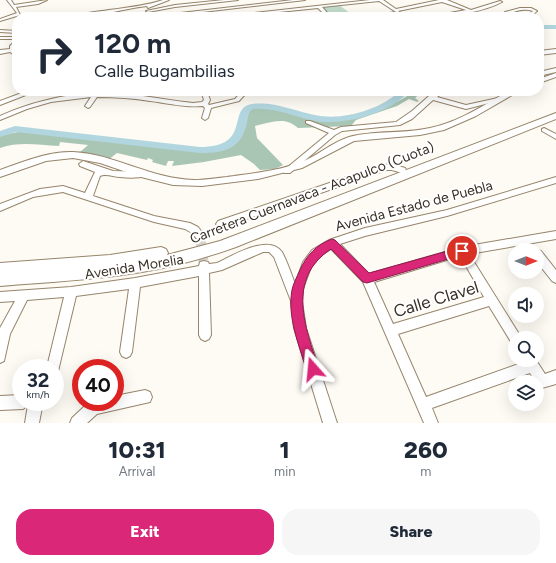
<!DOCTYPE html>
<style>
body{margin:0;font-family:Figtree,sans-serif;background:#f6f6f7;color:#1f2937;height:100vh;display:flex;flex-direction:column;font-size:15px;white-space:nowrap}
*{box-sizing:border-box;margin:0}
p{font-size:13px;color:#747a83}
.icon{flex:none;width:22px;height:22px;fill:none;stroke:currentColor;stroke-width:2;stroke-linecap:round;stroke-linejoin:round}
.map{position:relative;height:423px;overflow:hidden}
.sheet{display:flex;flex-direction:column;background:#fff;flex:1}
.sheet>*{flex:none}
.guide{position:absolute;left:12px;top:12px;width:532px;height:84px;border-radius:16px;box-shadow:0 4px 16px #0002;background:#fff;color:#1f2937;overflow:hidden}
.needle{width:26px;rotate:90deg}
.buttons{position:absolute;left:508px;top:243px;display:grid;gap:8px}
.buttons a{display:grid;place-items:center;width:36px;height:36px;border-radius:50%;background:#fff;box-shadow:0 4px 16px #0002;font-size:20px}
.speed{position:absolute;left:12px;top:359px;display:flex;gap:8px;font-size:20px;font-weight:700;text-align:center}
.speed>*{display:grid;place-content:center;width:52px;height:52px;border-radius:50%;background:#fff;box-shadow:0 4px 16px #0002;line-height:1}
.speed small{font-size:10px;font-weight:400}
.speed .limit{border:6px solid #d22;background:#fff;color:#111}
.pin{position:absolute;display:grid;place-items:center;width:34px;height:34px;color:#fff;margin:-17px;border:2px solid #fff;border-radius:50%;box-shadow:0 1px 4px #0007}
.me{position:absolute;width:44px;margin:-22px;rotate:342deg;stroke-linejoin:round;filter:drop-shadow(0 0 3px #0008)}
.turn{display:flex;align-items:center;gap:14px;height:84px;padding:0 16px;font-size:18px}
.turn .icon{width:52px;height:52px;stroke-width:2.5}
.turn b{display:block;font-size:28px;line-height:34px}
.eta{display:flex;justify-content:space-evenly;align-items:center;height:68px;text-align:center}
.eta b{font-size:24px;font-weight:800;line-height:28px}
.button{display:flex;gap:8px;margin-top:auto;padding:8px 16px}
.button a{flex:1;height:46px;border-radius:16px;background:#db2777;color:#fff;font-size:16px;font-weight:800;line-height:46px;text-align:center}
.button a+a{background:#f6f6f7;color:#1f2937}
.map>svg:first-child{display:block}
.green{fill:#c2ddcc}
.forest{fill:#a9c6b4}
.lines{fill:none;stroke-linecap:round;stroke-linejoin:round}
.river{fill:#b2d6df;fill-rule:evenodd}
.minor-tunnel{stroke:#d6d1ca;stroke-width:10;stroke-dasharray:10 5;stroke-linecap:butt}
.minor-casing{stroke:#96856b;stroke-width:2}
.major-casing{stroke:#96856b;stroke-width:2}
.highway-casing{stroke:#96856b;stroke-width:2}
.minor{fill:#fff;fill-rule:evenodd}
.major{fill:#fff;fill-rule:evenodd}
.highway{fill:#fff;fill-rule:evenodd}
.route{fill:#db2777;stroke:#8e194d}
.labels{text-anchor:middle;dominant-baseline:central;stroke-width:4;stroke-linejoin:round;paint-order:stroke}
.street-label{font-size:14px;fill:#362f24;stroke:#fff}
.near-street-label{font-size:17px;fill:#362f24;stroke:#fff}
</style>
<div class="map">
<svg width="556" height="423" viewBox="0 0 556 423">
<rect width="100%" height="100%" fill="#fefaf4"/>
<!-- green -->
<path class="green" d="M 339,5 L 355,17 L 329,17 L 318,7 Z"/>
<!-- forest -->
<path class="forest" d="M 414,91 L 422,91 L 415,98 L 419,101 L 417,102 L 409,99 L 397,106 L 356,120 L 351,126 L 298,128 C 285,116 271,122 255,126 L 257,138 L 283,165 L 275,169 L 260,170 L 254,164 L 241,155 L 204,162 L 172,166 L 174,161 L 168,161 L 166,166 L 152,162 L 153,160 L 148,158 L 147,160 L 117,153 L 108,160 L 79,153 L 88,145 L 60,142 L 59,146 C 38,145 20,141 0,148 L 0,136 C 8,134 16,132 24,131 C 46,128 68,134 90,137 C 113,141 136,143 159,146 C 174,148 191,152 207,151 C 217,149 233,146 239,137 C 246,125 240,106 259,104 C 276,103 293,113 309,118 C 335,127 394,108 414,91 Z"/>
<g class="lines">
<!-- river -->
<path class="river" d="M 539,25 L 556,25 L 556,29 L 539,29 Z
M 400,91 L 409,91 C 392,113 343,126 316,121 C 294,117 276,107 253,109 C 248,112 248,117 247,123 C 241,149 225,153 200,153 L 16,132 L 0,137 L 0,131 L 15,126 L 200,147 C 253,147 226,108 252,104 C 274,101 294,111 315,115 C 342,121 380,110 400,91 Z"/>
<!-- minor-tunnel -->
<path class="minor-tunnel" d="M 200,236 L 204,265"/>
<!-- minor casing -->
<g class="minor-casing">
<path id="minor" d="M 7,0 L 11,0 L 14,5 L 47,0 L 38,4 L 16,7 L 20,15 L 0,21 L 0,19 L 17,13 Z
M 163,0 L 169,0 L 148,8 L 147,6 C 122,9 98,17 73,17 C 83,12 98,12 109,10 C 125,8 149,5 163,0 Z
M 224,0 L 238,0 L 175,7 L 148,12 L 146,11 L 175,5 Z
M 293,0 L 305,0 L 159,17 L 146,17 Z
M 370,0 L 383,0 L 396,9 L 439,0 L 447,0 L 471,10 L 500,1 L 502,2 C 484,12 449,17 428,17 L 466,10 L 442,2 L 398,11 L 408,17 L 403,17 L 399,14 L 363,17 L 396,12 L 379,1 L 322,7 L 331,17 L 327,17 L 318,8 L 248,15 L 246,14 Z
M 520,8 L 531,8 L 537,11 L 530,17 L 526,17 L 533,11 C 524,8 516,11 508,14 L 507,17 L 503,17 L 505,12 Z
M 35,13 L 37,13 L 38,17 L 34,17 Z
M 300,15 L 301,17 L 288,17 Z
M 0,30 L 17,31 L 17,33 L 0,32 Z
M 0,37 L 17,37 L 17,39 L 0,39 Z
M 15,41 L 17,41 L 17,44 L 14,46 L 14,49 L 17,49 L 17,57 L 10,52 L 0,54 L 0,50 L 10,49 L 10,46 Z
M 556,49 L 556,53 L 539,55 L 539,51 Z
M 556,73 L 556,77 L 539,83 L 539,79 Z
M 27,91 L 36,91 L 0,105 L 0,101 Z
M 201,91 L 207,91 L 210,100 L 208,104 L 209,105 L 235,99 L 242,91 L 248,91 L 239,101 L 211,108 L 208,118 L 205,120 L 202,118 L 205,108 L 203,106 C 185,108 167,103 150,101 C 132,98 115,97 97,97 L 90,107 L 88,108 L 85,106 L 91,97 L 51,102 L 27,109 L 0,120 L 0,116 C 31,102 63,95 95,92 C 100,92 105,93 110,93 C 138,94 165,100 193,103 L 202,102 L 204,100 Z
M 438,91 L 445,91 L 437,97 L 466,105 L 498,98 L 501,100 L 466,109 L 433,100 L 412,119 L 400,125 L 342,131 L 335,135 L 290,173 L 284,173 L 283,171 L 329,133 L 306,123 L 306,121 L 310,121 L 334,130 L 341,127 L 396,122 L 412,111 L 429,96 Z
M 544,128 L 556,134 L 556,139 L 542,131 L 542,129 Z
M 83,161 L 113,171 L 147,172 L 148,174 L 147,176 C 138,178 129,178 120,177 C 114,177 106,173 100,176 L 93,196 L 154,216 L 190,223 L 198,227 L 205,236 L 203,239 L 197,239 L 192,233 L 185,229 L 154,222 L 63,192 L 33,197 L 0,211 L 0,204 L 40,189 L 63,186 L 85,193 L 95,172 L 80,166 L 79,164 Z
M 393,164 L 405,168 L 406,170 L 402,173 L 392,170 L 386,170 L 224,227 L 218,227 L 216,224 L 218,221 L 382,165 Z
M 556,177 L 556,183 L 447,216 L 365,236 L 340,244 L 369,274 L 462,247 L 556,231 L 556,239 L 469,254 L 519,334 L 521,338 L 515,338 L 515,344 L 511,342 L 489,306 L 398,334 L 426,397 L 524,362 L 523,360 L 536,360 L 545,374 L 556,370 L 556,384 L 542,388 L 537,386 L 537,382 L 535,382 L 530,373 L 432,408 L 438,423 L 424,423 L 363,282 L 331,249 L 320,256 L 311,267 L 303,289 L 302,302 L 306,328 L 337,423 L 323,423 L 294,328 L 291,301 L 274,257 L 269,252 L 263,252 L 222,270 L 209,273 L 211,335 L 209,339 L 205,341 L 201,339 L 199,335 L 199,276 L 140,287 L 132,352 L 130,356 L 126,358 L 122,356 L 120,352 L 129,289 L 76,296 L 59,367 L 58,372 L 55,373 L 55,368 L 47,367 L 64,297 L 27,300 L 10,334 L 4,361 L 0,363 L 0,328 L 15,301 L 0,302 L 0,292 L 71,287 L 135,278 L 199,266 L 200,262 L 204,261 L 208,262 L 209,264 L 217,263 C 232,256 269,233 282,252 C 287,261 291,273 295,284 L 303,262 L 312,250 L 329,240 L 365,228 L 447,210 ZM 460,256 L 484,297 L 393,324 L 374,282 Z
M 536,250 L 537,250 L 541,251 L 556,270 L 556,283 L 552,281 L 537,262 Z
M 145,390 L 150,392 L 152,397 L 150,402 L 97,414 L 87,423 L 70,423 L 72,418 L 88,403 L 115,402 L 115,396 Z
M 21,395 L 21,402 L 43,402 L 39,423 L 25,423 L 28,405 L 23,409 L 0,410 L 0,396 Z"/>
</g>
<!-- major casing -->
<g class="major-casing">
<path id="major" d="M 556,68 L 556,72 L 539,76 L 539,72 Z
M 509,91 L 519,91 L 476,116 L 444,130 L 420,135 L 354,141 L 302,168 L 258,179 L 202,186 L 173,185 L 141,177 L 100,163 L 73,158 L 46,161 L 0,177 L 0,170 C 23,162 48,151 73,152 C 115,154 151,179 194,180 C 205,180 216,178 227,177 C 254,173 281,171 306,160 C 321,153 333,142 349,137 C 375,130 404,134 430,128 C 459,122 484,105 509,91 Z"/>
</g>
<!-- highway casing -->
<g class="highway-casing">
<path id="highway" d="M 556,113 L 556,119 L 236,247 C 205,258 174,267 142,272 C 95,280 47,282 0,286 L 0,263 L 110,255 L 161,247 L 166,249 L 168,253 L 167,255 L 220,241 Z"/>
</g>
<!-- minor -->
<use href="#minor" class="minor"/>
<!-- major -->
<use href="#major" class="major"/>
<!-- highway -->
<use href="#highway" class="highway"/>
</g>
<!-- route -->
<path class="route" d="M 332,239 L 335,240 L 369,273 L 462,247 L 465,248 L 467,251 L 465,254 L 462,255 L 367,283 L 363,282 L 331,249 C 286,279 305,327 319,369 L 317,373 L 313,375 L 308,373 L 306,369 C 299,344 287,317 292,290 C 293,284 297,277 300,270 C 306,256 317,244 332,239 Z"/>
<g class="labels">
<!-- street labels -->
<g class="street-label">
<text transform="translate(312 193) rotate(-21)">Carretera Cuernavaca - Acapulco (Cuota)</text>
<text transform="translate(414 206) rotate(-15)">Avenida Estado de Puebla</text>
<text transform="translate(134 267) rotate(-9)">Avenida Morelia</text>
</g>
<!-- near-street labels -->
<g class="near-street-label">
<text transform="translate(436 299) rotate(-17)">Calle Clavel</text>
</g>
</g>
</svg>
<div class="buttons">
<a><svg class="needle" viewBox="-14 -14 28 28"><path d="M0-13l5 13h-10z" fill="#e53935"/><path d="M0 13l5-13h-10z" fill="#747a83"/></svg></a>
<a><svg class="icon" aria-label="sound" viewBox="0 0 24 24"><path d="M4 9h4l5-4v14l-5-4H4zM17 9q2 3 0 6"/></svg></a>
<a><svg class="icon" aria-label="search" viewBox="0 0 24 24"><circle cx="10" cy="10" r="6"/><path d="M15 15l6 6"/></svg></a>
<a><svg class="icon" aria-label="layers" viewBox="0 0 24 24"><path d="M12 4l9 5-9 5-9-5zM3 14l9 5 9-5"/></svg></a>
</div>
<div class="speed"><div>32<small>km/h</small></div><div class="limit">40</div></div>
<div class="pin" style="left:462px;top:251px;background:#d93025"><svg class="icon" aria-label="arrive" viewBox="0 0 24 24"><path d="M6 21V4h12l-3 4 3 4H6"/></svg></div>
<svg class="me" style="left:313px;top:369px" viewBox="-20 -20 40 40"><path d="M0-17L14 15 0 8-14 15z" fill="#db2777" stroke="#fff" stroke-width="4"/></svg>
<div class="guide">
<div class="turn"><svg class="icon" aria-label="right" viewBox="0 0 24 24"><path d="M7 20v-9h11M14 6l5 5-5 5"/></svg><div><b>120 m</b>Calle Bugambilias</div></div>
</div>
</div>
<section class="sheet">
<div class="eta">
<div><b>10:31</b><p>Arrival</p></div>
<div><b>1</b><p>min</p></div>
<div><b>260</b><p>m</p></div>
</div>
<div class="button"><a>Exit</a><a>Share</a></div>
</section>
